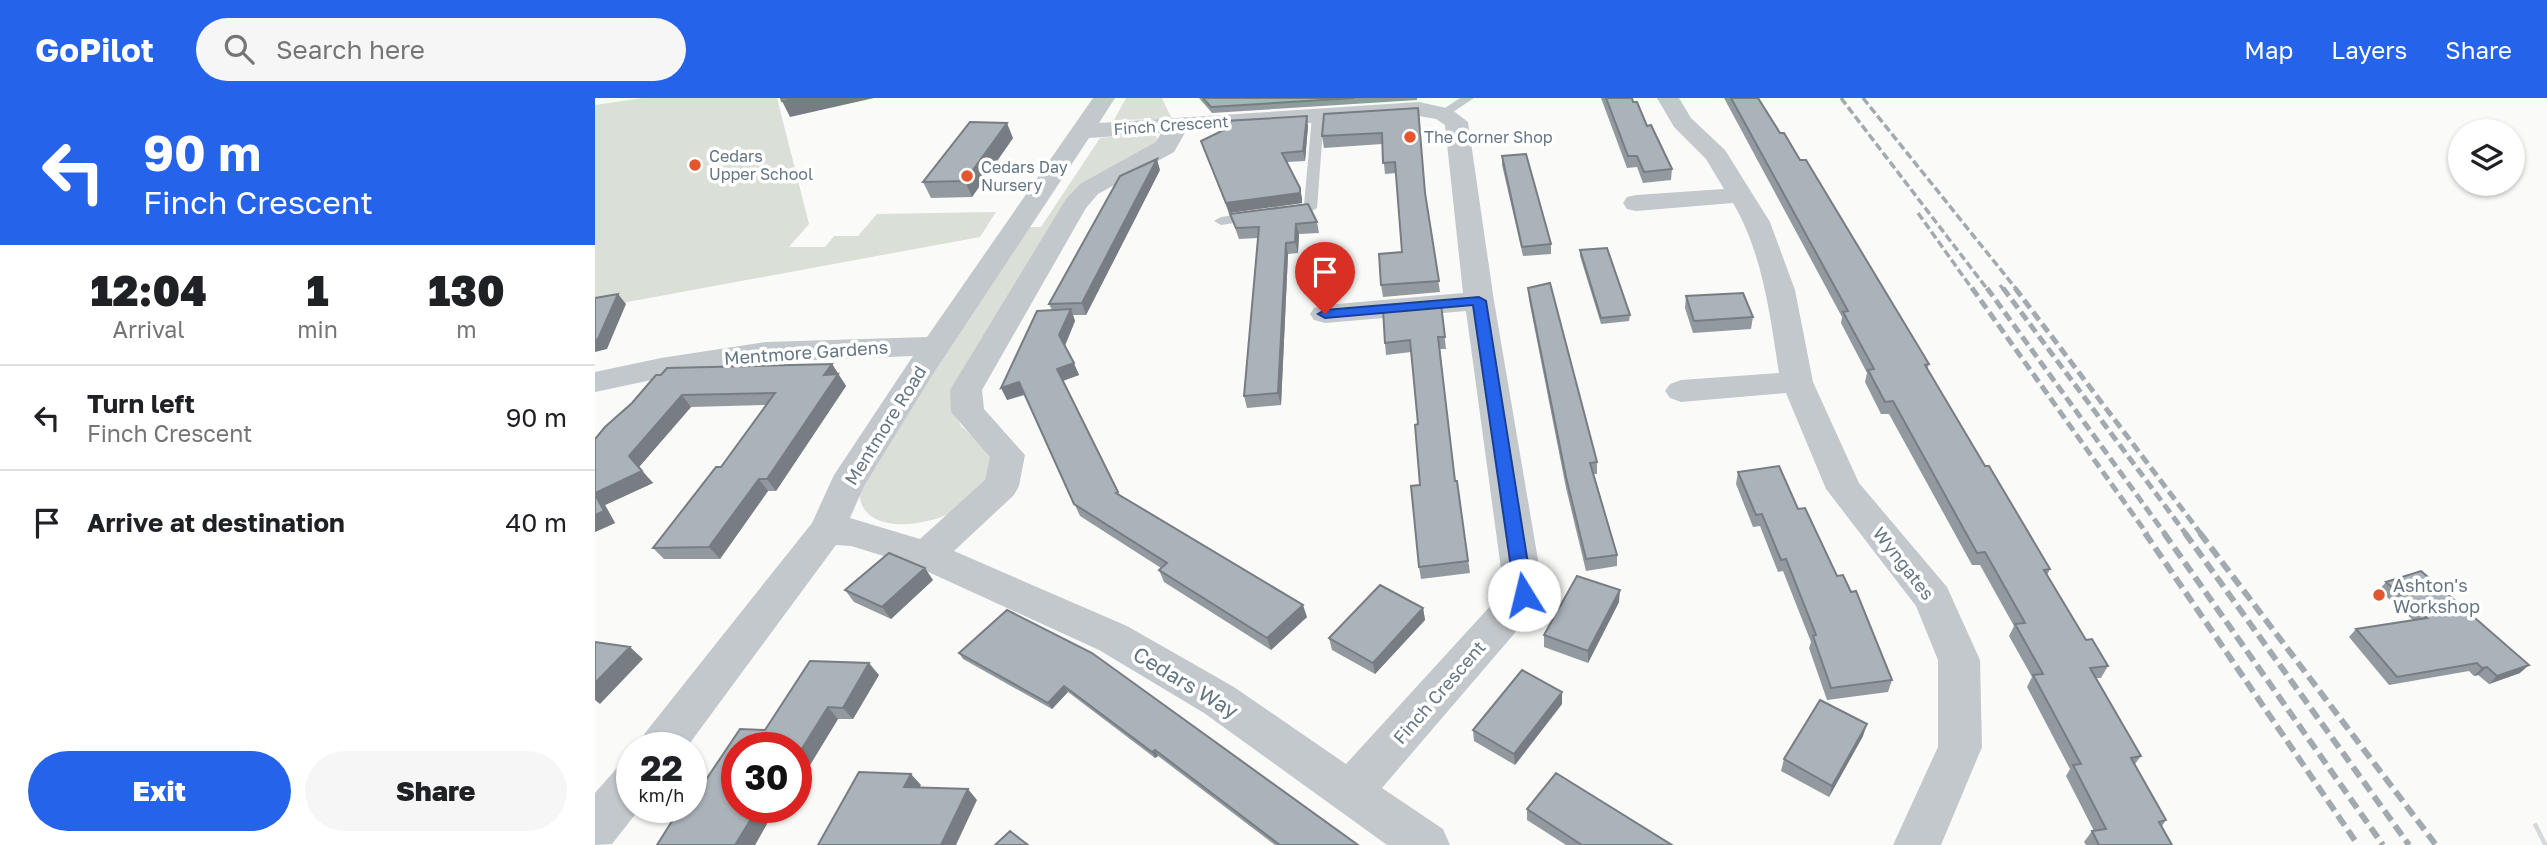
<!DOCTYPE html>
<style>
body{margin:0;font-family:"Golos Text",sans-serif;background:#f6f6f6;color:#202124;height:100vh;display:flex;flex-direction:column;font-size:26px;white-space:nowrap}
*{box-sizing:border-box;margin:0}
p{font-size:23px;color:#757577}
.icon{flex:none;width:38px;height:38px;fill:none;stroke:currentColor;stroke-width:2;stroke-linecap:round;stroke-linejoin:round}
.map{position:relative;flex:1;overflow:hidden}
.details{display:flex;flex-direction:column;background:#fff;width:595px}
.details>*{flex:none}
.top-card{background:#2563eb;color:#fff;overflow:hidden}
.buttons{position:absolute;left:1853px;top:21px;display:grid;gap:14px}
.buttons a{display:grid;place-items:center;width:77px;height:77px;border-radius:50%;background:#fff;box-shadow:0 2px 5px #0004;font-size:35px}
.speed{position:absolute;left:21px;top:634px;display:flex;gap:14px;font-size:35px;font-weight:700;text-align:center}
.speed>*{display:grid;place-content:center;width:91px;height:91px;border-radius:50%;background:#fff;box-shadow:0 2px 5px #0004;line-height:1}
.speed small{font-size:18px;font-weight:400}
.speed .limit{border:10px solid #d22;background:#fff;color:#111}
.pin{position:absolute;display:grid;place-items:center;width:60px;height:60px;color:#fff;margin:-72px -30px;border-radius:50% 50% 50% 0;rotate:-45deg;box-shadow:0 0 7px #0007}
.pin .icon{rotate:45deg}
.me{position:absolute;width:77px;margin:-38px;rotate:351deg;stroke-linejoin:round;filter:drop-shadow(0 0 5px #0008)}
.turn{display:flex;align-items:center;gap:24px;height:147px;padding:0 28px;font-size:32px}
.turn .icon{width:91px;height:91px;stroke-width:2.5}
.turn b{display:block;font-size:49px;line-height:60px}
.eta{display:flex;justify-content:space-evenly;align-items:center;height:119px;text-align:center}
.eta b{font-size:42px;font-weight:800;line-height:49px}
.action{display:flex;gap:14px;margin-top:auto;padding:14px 28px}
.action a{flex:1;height:80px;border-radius:42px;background:#2563eb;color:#fff;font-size:28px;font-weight:800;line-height:80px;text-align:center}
.action a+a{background:#f6f6f6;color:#202124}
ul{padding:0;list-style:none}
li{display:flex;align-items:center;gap:21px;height:105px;padding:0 28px;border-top:2px solid #e0e0e0}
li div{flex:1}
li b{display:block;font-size:26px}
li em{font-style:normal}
header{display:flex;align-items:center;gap:42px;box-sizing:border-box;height:98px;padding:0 35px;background:#2563eb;color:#fff}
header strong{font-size:33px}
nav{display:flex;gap:38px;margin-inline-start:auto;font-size:24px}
.search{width:490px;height:63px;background:#f6f6f6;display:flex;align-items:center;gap:18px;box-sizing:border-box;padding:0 24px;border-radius:38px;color:#757577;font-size:26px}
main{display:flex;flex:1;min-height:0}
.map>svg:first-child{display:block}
.green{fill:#dadfd7}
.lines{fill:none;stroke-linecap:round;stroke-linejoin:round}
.tertiary-tunnel{stroke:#d5d9db;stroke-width:46;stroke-dasharray:46 23;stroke-linecap:butt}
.service{fill:#c3c8cc;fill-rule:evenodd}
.minor{fill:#c3c8cc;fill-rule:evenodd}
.rail-far2{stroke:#a2aab0;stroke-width:3.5;stroke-dasharray:8 3.5;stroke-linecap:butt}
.rail-far1{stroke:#a2aab0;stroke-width:5;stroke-dasharray:10 5;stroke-linecap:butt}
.rail{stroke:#a2aab0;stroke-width:6;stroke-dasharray:12 6;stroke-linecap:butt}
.wall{fill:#929a9f}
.shaded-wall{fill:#777d82}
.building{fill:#aab3b9;stroke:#777d82;stroke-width:2}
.route{fill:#2563eb;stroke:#184099;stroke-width:2}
.poi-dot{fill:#e4572e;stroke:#fff;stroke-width:2.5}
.labels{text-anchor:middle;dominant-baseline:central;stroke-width:7;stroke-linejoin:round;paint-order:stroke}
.far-street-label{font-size:16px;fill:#657683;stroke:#fff}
.far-poi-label{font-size:16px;fill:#657683;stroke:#fff;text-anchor:start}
.street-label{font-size:18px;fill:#657683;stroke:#fff}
.poi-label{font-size:18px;fill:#657683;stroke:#fff;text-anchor:start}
.near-street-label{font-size:21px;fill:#657683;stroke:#fff}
</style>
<header>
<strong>GoPilot</strong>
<div class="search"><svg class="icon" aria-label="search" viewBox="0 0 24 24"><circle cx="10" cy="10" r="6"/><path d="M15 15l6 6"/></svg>Search here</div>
<nav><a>Map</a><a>Layers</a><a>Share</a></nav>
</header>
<main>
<section class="details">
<div class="top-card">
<div class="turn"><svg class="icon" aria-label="left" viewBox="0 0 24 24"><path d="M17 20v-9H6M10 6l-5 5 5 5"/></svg><div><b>90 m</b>Finch Crescent</div></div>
</div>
<div class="eta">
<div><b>12:04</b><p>Arrival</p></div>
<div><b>1</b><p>min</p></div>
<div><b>130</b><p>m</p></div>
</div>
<ul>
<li><svg class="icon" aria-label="left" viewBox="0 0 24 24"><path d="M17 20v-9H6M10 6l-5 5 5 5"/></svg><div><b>Turn left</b><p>Finch Crescent</p></div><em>90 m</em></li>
<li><svg class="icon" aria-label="arrive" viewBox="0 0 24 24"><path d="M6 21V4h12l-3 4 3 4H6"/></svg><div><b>Arrive at destination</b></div><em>40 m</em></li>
</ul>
<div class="action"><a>Exit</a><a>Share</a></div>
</section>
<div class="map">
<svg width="1952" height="747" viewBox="0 0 1952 747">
<rect width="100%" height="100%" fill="#fafaf8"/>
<!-- green -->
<path class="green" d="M 48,0 L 182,0 L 214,126 L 194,149 L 230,149 L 239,138 L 263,138 L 282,116 L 401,114 L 385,139 L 0,210 L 0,7 Z
M 531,0 L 567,0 L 577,21 L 519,22 Z
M 553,35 L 561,38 L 563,42 L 561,49 L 513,73 L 357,309 L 366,328 L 398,356 L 401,381 C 387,392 373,406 358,414 C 328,430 258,438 265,387 L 431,129 L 446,129 L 505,40 Z"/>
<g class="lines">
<!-- tertiary-tunnel -->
<path class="tertiary-tunnel" d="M 1948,747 L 1952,745"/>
<!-- service -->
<path class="service" d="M 865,0 L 879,0 L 852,18 L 844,18 L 844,14 Z
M 723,15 L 729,18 L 722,110 L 715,114 L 687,116 L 687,110 L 709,107 L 717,18 Z
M 661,114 L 668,118 L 666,121 L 626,127 L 619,123 L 626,119 Z"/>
<!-- minor -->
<path class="minor" d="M 498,0 L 520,0 L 504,25 L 824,4 L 856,11 L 873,24 L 899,203 L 949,497 L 943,508 L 787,690 L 848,731 L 855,747 L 792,747 L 609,615 L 504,552 L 318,467 L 256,448 L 241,447 L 92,649 L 44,649 L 50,635 L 217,425 L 239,377 L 318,258 L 171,264 L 66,280 L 0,294 L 0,274 L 66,260 L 171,244 L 332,239 ZM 824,18 L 841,21 L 850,27 L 868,195 L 730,207 L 719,210 L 715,216 L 719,222 L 730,225 L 871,213 L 909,493 L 751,666 L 639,589 L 532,528 L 359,453 L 419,397 L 424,388 L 430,357 L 389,311 L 387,292 L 491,110 L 503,96 L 579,54 L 591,33 ZM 566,35 L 561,44 L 485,86 L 471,101 L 355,292 L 356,314 L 395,359 L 390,382 L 325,441 L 255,420 L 269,388 L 336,279 L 494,40 Z
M 1062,0 L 1084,0 L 1096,20 L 1130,52 L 1175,124 L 1200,192 L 1218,284 L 1264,385 L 1352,489 L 1385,562 L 1387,649 L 1346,747 L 1298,747 L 1343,649 L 1343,562 L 1321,508 L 1231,391 L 1191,295 L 1086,304 L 1075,300 L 1070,293 L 1075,286 L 1086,282 L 1184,275 C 1175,218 1168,156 1138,105 L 1041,113 L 1032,111 L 1028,105 L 1032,99 L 1041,97 L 1129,91 L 1111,61 L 1079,29 Z
M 37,665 L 37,709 L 46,709 L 17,746 L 0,747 L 0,695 L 21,671 Z"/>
<!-- rail-far2 -->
<path class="rail-far2" d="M 1246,0 L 1393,192
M 1268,0 L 1422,192
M 1323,115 L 1378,192
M 1405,187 L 1409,192"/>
<!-- rail-far1 -->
<path class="rail-far1" d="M 1377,190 L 1552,436
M 1392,190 L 1570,436
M 1408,190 L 1591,436
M 1420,190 L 1606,436"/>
<!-- rail -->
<path class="rail" d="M 1550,435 L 1763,747
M 1569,435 L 1788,747
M 1590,435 L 1814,747
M 1605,435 L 1841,747"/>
</g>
<!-- wall -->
<path class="wall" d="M 604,0 L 822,0 L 822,2 L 617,15 Z
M 1006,0 L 1037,0 L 1077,71 L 1076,82 L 1048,85 L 1042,69 L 1032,70 Z
M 1129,0 L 1163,0 L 1185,35 L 1205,62 L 1334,266 L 1332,271 L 1390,368 L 1455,471 L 1452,477 L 1491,542 L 1513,568 L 1506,580 L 1501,580 L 1546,658 L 1540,666 L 1571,722 L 1567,728 L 1577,747 L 1491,747 L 1489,744 L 1497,733 L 1499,733 L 1471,678 L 1475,671 L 1432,589 L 1437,579 L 1414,538 L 1419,528 L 1385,467 L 1377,467 L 1294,316 L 1286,316 L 1270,284 L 1272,275 L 1246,225 L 1247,219 Z
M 823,10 L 830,99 L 845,194 L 788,199 L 786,187 L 807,154 L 801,75 L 790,76 L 787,46 L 729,50 L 727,38 Z
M 630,23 L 713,28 L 710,63 L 692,64 L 707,100 L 707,105 L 634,115 L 609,52 L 606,43 L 632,31 Z
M 418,40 L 377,99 L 336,100 L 328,84 Z
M 907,58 L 956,146 L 956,156 L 928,158 L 907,67 Z
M 565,72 L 491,217 L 478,217 L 480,223 L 470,248 L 484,277 L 468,283 L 525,397 L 712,519 L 676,552 L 569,484 L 564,472 L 566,470 L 485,418 L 430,297 L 412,302 L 457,212 L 454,206 Z
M 635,116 L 722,124 L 724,135 L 704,136 L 703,155 L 693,156 L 686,307 L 652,310 L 649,298 L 663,140 L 644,141 Z
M 985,152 L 1035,217 L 1034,223 L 1006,226 L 985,158 Z
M 933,190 L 1002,364 L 1002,376 L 999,376 L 1022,457 L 1022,468 L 991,473 L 971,390 L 934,202 Z
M 1091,198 L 1158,219 L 1156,231 L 1098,235 L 1090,210 Z
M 846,206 L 851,251 L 845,251 L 860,383 L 862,383 L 875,475 L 826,481 L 824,469 L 825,387 L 823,326 L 816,254 L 791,257 L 790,245 Z
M 237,266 L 251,288 L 181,393 L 173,393 L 125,461 L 69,461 L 58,450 L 126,369 L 171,307 L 96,309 L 44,369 L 58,385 L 10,407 L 20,425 L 0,434 L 37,305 Z
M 1143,374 L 1203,411 L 1242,478 L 1297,582 L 1293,594 L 1232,602 L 1214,550 L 1216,544 L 1188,473 L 1183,474 L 1165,428 L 1158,429 L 1141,386 Z
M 338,482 L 296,521 L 259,504 L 250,492 Z
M 1791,484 L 1925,575 L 1894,586 L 1883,577 L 1879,578 L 1874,573 L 1794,587 L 1754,539 L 1761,531 L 1818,522 L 1784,492 Z
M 1024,504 L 993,565 L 949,549 L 949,537 Z
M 828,510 L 830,522 L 780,576 L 737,552 L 734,540 Z
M 412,512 L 763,747 L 680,747 L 563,658 L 560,660 L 473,594 L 457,611 L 368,561 L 364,555 Z
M 284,577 L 258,621 L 243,621 L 201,690 L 201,649 L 190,709 L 180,724 L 173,724 L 160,747 L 62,747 L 170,632 Z
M 967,594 L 967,606 L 920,667 L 879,643 L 878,632 Z
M 1268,638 L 1234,699 L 1186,673 L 1189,661 Z
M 932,711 L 1077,747 L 971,747 L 932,722 Z"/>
<!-- shaded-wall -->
<path class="shaded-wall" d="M 202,0 L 279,0 L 195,19 L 187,3 Z
M 712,18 L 713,28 L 710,63 L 708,53 Z
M 412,25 L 418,40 L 377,99 L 370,83 Z
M 562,61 L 565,72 L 491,217 L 487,205 Z
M 705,90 L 707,100 L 707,105 L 634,115 L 631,105 Z
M 701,126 L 704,136 L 703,155 L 700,144 Z
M 691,145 L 693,156 L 686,307 L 683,295 Z
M 23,196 L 31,206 L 12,251 L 0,254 L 0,242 Z
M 476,211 L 480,223 L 469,249 L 464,237 Z
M 479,265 L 484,277 L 467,283 L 462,271 Z
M 237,266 L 251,288 L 181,393 L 172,381 L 229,277 Z
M 424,284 L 430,296 L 412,302 L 406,290 Z
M 87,297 L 96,309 L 44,369 L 34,358 Z
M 47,373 L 58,385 L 10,407 L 20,425 L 0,434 L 0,395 Z
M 164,381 L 173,393 L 125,461 L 114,449 Z
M 330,470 L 338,482 L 296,521 L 287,509 Z
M 1025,492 L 1024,504 L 993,565 L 993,553 Z
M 708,507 L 712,519 L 676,552 L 672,540 Z
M 828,510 L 830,522 L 780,576 L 778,565 Z
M 35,549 L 48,561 L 5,606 L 0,602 L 0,585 Z
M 274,565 L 284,577 L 258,621 L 248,610 Z
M 1934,567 L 1925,575 L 1894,586 L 1902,578 Z
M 1892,569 L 1883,577 L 1879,578 L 1887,570 Z
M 469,588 L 473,594 L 457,611 L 453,605 Z
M 967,594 L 967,606 L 920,667 L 919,656 Z
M 233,609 L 243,621 L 201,690 L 201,660 Z
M 1272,626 L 1268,638 L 1234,699 L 1237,688 Z
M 560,652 L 563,658 L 560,660 L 557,654 Z
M 316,676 L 326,687 L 319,700 L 309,689 Z
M 373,691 L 382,702 L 361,747 L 346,747 Z
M 171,709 L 190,709 L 180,724 L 168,713 Z
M 161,713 L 173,724 L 160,747 L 140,747 Z"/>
<!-- building -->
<path class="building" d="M 186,0 L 202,0 L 187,3 Z
M 608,0 L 759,0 L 616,9 Z
M 1011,0 L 1037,0 L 1038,4 L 1042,4 L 1052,28 L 1056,27 L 1077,71 L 1049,74 L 1042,58 L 1033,58 Z
M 1136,0 L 1163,0 L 1185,35 L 1189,35 L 1205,62 L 1211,62 L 1334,266 L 1330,267 L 1390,368 L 1394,368 L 1455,471 L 1449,472 L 1491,542 L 1497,541 L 1513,568 L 1495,570 L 1546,658 L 1536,660 L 1571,722 L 1564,724 L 1577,747 L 1504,747 L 1497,733 L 1511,731 L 1478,667 L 1486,666 L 1438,577 L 1448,576 L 1420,526 L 1430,525 L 1390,454 L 1382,455 L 1298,303 L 1290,304 L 1273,272 L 1279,271 L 1248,214 L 1253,213 Z
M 823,10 L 830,95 L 844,183 L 786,187 L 784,156 L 807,154 L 800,64 L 788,65 L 787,35 L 727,38 L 729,16 Z
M 712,18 L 708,53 L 687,55 L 705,90 L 705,95 L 631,105 L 606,43 L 635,29 L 630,23 Z
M 375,24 L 412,25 L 370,83 L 328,84 Z
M 931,56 L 956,146 L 927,149 L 907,58 Z
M 562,61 L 487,205 L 454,206 L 525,78 Z
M 713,106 L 722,124 L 701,126 L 700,144 L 691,145 L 683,295 L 649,298 L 664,129 L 641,130 L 635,116 Z
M 1012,150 L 1035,217 L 1006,220 L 985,152 Z
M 955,185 L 1002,364 L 995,365 L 1022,457 L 991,461 L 971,379 L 933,190 Z
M 1148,195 L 1158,219 L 1099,223 L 1091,198 Z
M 23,196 L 3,241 L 0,242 L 0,200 Z
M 846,206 L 850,239 L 843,239 L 860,383 L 862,383 L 873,463 L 824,469 L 816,388 L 825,387 L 820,327 L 823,326 L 815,242 L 790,245 L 788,211 Z
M 476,211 L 464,237 L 479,265 L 462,271 L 523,394 L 521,395 L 708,507 L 672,540 L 564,472 L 572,465 L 479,406 L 424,284 L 406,290 L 442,213 Z
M 237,266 L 229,277 L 243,276 L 172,381 L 164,381 L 114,449 L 58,450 L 121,369 L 126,369 L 180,295 L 87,297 L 34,358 L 47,373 L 0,395 L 0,341 L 10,329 L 37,305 L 61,277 L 66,277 L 72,270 Z
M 1184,368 L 1203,411 L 1210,410 L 1242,478 L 1248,477 L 1256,494 L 1261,493 L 1297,582 L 1236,590 L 1218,538 L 1221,537 L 1191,461 L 1186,462 L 1167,416 L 1161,417 L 1143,374 Z
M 0,396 L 9,413 L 0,417 Z
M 294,455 L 330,470 L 287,509 L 250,492 Z
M 1826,473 L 1934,567 L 1902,578 L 1892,569 L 1887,570 L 1882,565 L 1802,579 L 1761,531 L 1832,520 L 1791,484 Z
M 982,478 L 1025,492 L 993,553 L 949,537 Z
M 785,487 L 828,510 L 778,565 L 734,540 Z
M 412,512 L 497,555 L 763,747 L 685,747 L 560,652 L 557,654 L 469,588 L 453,605 L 364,555 Z
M 0,544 L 35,549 L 0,585 Z
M 215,563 L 274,565 L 248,610 L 233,609 L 201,660 L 201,649 L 142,649 L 142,709 L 171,709 L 168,713 L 161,713 L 140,747 L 62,747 L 79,720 L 85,720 L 93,709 L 96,709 L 96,704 L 145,631 L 170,632 Z
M 927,572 L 967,594 L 919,656 L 878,632 Z
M 1225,602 L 1272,626 L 1237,688 L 1189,661 Z
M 264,674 L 316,676 L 309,689 L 373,691 L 346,747 L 223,747 Z
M 961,675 L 1077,747 L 987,747 L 932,711 Z
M 415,733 L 433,747 L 400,747 Z"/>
<!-- route -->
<path class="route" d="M 884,199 L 891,203 L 938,497 L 935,502 L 923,502 L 920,497 L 878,207 L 730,220 L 723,216 L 730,212 Z"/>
<!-- markers -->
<g class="poi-dot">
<circle cx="815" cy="39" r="7"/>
<circle cx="100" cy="67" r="7"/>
<circle cx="372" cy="78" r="7"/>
<circle cx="1784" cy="497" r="7"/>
</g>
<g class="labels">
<!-- far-street labels -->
<g class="far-street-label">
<text transform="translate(576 27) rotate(-4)">Finch Crescent</text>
</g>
<!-- far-poi labels -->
<g class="far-poi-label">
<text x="829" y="39">The Corner Shop</text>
<text x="114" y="58">Cedars<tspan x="114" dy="18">Upper School</tspan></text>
<text x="386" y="69">Cedars Day<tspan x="386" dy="18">Nursery</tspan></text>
</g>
<!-- street labels -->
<g class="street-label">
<text transform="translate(211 254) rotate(-4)">Mentmore Gardens</text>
<text transform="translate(290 327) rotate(-58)">Mentmore Road</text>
<text transform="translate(1309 465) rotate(52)">Wyngates</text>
<text transform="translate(844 594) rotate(-49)">Finch Crescent</text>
</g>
<!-- poi labels -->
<g class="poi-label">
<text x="1798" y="487">Ashton's<tspan x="1798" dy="21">Workshop</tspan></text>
</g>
<!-- near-street labels -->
<g class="near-street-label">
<text transform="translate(591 584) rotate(31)">Cedars Way</text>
</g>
</g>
</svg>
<div class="buttons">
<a><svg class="icon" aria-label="layers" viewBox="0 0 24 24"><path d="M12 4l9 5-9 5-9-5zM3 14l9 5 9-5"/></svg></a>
</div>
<div class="speed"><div>22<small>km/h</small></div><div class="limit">30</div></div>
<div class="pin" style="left:730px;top:216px;background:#d93025"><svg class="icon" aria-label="arrive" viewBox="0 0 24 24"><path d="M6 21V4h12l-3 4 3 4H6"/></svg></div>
<svg class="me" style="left:929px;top:497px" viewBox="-20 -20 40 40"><circle r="19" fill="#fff"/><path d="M0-13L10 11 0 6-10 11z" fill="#2563eb"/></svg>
</div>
</main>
